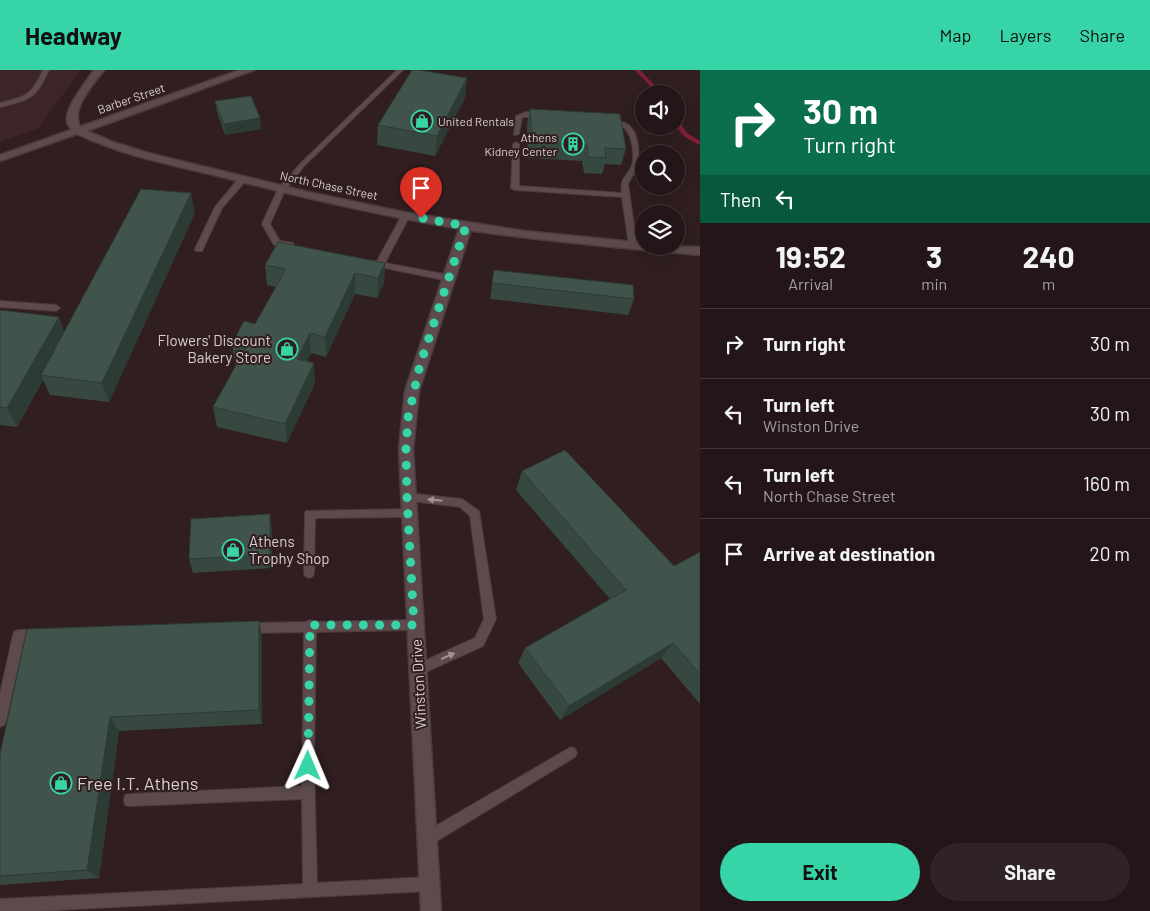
<!DOCTYPE html>
<style>
body{margin:0;font-family:Barlow,sans-serif;background:#302325;color:#f1f3f6;height:100vh;display:flex;flex-direction:column;font-size:19px;white-space:nowrap}
*{box-sizing:border-box;margin:0}
p{font-size:16px;color:#a39fa2}
.icon{flex:none;width:28px;height:28px;fill:none;stroke:currentColor;stroke-width:2;stroke-linecap:round;stroke-linejoin:round}
.map{position:relative;flex:1;overflow:hidden}
.side{display:flex;flex-direction:column;background:#241618;width:450px}
.side>*{flex:none}
.hud{background:#0b6e4f;color:#fff;overflow:hidden}
.controls{position:absolute;left:635px;top:15px;display:grid;gap:10px}
.controls a{display:grid;place-items:center;width:50px;height:50px;border-radius:50%;background:#241618;box-shadow:0 5px 20px #0002,0 0 0 1px #413537;font-size:25px}
.pin{position:absolute;display:grid;place-items:center;width:42px;height:42px;color:#fff;margin:-51px -21px;border-radius:50% 50% 50% 0;rotate:-45deg;box-shadow:0 0 5px #0007}
.pin .icon{rotate:45deg}
.me{position:absolute;width:55px;margin:-28px;rotate:1deg;stroke-linejoin:round;filter:drop-shadow(0 0 4px #0008)}
.turn{display:flex;align-items:center;gap:18px;height:105px;padding:0 20px;font-size:22px}
.turn .icon{width:65px;height:65px;stroke-width:2.5}
.turn b{display:block;font-size:35px;line-height:42px}
.then{display:flex;align-items:center;height:48px;padding:0 20px;background:#0003;gap:10px;font-size:19px}
.eta{display:flex;justify-content:space-evenly;align-items:center;height:85px;text-align:center}
.eta b{font-size:30px;font-weight:700;line-height:35px}
.primary-button{display:flex;gap:10px;margin-top:auto;padding:10px 20px}
.primary-button a{flex:1;height:58px;border-radius:30px;background:#36d4a7;color:#111;font-size:20px;font-weight:700;line-height:58px;text-align:center}
.primary-button a+a{background:#302325;color:#f1f3f6}
ul{padding:0;list-style:none}
li{display:flex;align-items:center;gap:15px;height:70px;padding:0 20px;border-top:1px solid #413537}
li div{flex:1}
li b{display:block;font-size:19px}
li em{font-style:normal}
header{display:flex;align-items:center;gap:30px;box-sizing:border-box;height:70px;padding:0 25px;background:#36d4a7;color:#111}
header strong{font-size:24px}
nav{display:flex;gap:28px;margin-inline-start:auto;font-size:18px}
main{display:flex;flex:1;min-height:0}
.map>svg:first-child{display:block}
.built{fill:#3d2427}
.lines{fill:none;stroke-linecap:round;stroke-linejoin:round}
.stream{fill:#812137;fill-rule:evenodd}
.lane-casing{stroke:#4a3b3d;stroke-width:2}
.street-casing{stroke:#4a3b3d;stroke-width:3}
.secondary-casing{stroke:#4a3b3d;stroke-width:3}
.lane{fill:#5e4a4c;fill-rule:evenodd}
.street{fill:#5e4a4c;fill-rule:evenodd}
.secondary{fill:#5e4a4c;fill-rule:evenodd}
.wall{fill:#374841}
.shaded-wall{fill:#2d3b35}
.building{fill:#40544c;stroke:#2d3b35}
.oneway{fill:#a29394}
.route{stroke:#36d4a7;stroke-width:9;stroke-dasharray:0 16.2}
.labels{text-anchor:middle;dominant-baseline:central;stroke-width:4;stroke-linejoin:round;paint-order:stroke}
.far-street-label{font-size:12px;fill:#dacecf;stroke:#301e20}
.far-poi-label{font-size:12px;fill:#dacecf;stroke:#301e20;text-anchor:start}
.poi-label{font-size:15px;fill:#dacecf;stroke:#301e20;text-anchor:end}
.street-label{font-size:15px;fill:#dacecf;stroke:#301e20}
.near-poi-label{font-size:18px;fill:#dacecf;stroke:#301e20;text-anchor:start}
</style>
<header>
<strong>Headway</strong>
<nav><a>Map</a><a>Layers</a><a>Share</a></nav>
</header>
<main>
<div class="map">
<svg width="700" height="841" viewBox="0 0 700 841">
<rect width="100%" height="100%" fill="#301e20"/>
<!-- built -->
<path class="built" d="M 0,0 L 80,0 L 39,58 L 0,72 Z"/>
<g class="lines">
<!-- stream -->
<path class="stream" d="M 635,0 L 640,0 L 663,24 L 658,24 Z
M 676,50 L 678,50 L 687,63 L 700,71 L 700,75 C 689,70 676,63 676,50 Z"/>
<!-- lane casing -->
<g class="lane-casing">
<path id="lane" d="M 43,0 L 49,0 C 36,29 30,30 0,37 L 0,33 C 26,27 32,25 43,0 Z
M 397,0 L 403,0 L 305,95 L 285,120 L 270,154 L 280,171 L 293,173 L 294,175 L 290,177 L 274,175 L 262,154 L 278,119 L 301,93 Z
M 526,42 L 542,43 L 545,45 L 542,47 L 522,47 L 519,64 L 514,65 L 516,46 Z
M 608,49 L 622,52 L 629,55 L 635,63 L 638,74 L 639,94 L 628,114 L 637,176 L 633,178 L 629,176 L 622,127 L 515,120 L 511,118 L 513,74 L 516,72 L 519,74 L 519,116 L 622,123 C 619,107 628,107 632,95 C 635,85 632,64 624,58 C 619,53 612,54 606,52 L 605,51 Z
M 240,107 L 247,109 L 222,138 L 202,181 L 196,181 L 195,179 L 215,137 Z
M 403,143 L 406,143 L 410,145 L 385,193 L 449,205 L 452,206 L 452,210 L 449,211 L 370,195 L 370,191 L 377,191 Z
M 0,231 L 56,235 L 60,238 L 56,241 L 0,237 Z
M 407,423 L 462,429 L 479,441 L 496,549 L 483,576 L 417,606 L 413,604 L 411,600 L 413,596 L 475,568 L 484,549 L 470,446 L 460,437 L 403,430 L 402,427 L 403,424 Z
M 408,439 L 412,440 L 413,443 L 412,446 L 408,447 L 315,448 L 314,503 L 313,506 L 309,508 L 305,506 L 304,503 L 305,444 L 306,441 Z
M 310,550 L 314,552 L 414,550 L 418,551 L 420,555 L 418,559 L 414,560 L 316,562 L 314,696 L 317,813 L 429,807 L 434,809 L 436,814 L 434,819 L 429,821 L 38,841 L 0,841 L 0,829 L 303,814 L 302,729 L 130,736 L 125,735 L 124,730 L 125,725 L 130,724 L 302,716 L 304,562 L 248,563 L 244,562 L 242,558 L 244,554 L 248,553 L 306,552 Z
M 19,560 L 39,560 L 43,561 L 45,565 L 43,569 L 24,570 L 6,651 L 4,655 L 0,657 L 0,624 L 13,565 L 15,561 Z
M 571,677 L 575,679 L 577,683 L 575,687 L 432,774 L 427,776 L 422,774 L 420,769 L 422,764 Z"/>
</g>
<!-- street casing -->
<g class="street-casing">
<path id="street" d="M 94,0 L 104,0 C 92,16 68,41 82,60 L 77,63 L 73,62 C 71,59 68,55 67,52 C 64,38 87,11 94,0 Z
M 466,153 L 472,156 L 419,321 L 413,379 L 441,841 L 421,841 L 399,379 L 405,321 L 460,156 Z"/>
</g>
<!-- secondary casing -->
<g class="secondary-casing">
<path id="secondary" d="M 240,0 L 254,0 L 87,61 L 113,72 L 148,83 L 308,122 L 403,142 L 524,161 L 644,173 L 644,176 L 700,177 L 700,185 C 622,178 544,171 467,160 C 387,147 308,129 230,109 C 179,96 125,87 77,64 L 0,91 L 0,85 Z"/>
</g>
<!-- lane -->
<use href="#lane" class="lane"/>
<!-- street -->
<use href="#street" class="street"/>
<!-- secondary -->
<use href="#secondary" class="secondary"/>
</g>
<!-- wall -->
<path class="wall" d="M 465,28 L 435,86 L 377,75 L 378,55 Z
M 215,31 L 261,59 L 225,65 L 217,42 Z
M 530,39 L 626,79 L 621,95 L 605,94 L 602,104 L 584,103 L 582,91 L 528,88 L 527,54 Z
M 195,143 L 109,332 L 50,325 L 43,310 L 17,357 L 0,355 L 0,240 L 65,261 Z
M 385,193 L 384,213 L 377,228 L 355,224 L 326,287 L 311,283 L 307,291 L 315,313 L 287,373 L 217,357 L 213,337 L 237,294 L 235,294 L 232,274 L 255,254 L 276,217 L 267,215 L 265,195 Z
M 494,200 L 634,229 L 628,245 L 490,229 Z
M 522,401 L 674,496 L 700,482 L 700,634 L 661,588 L 560,650 L 518,593 L 525,578 L 610,529 L 516,420 Z
M 272,459 L 272,498 L 193,503 L 189,489 Z
M 262,567 L 262,654 L 119,661 L 99,808 L 0,815 L 0,684 Z"/>
<!-- shaded-wall -->
<path class="shaded-wall" d="M 467,8 L 465,28 L 435,86 L 437,66 Z
M 260,48 L 261,59 L 225,65 L 224,54 Z
M 191,123 L 195,143 L 109,332 L 102,313 Z
M 385,193 L 384,213 L 377,228 L 378,208 Z
M 355,203 L 355,224 L 326,287 L 325,267 Z
M 59,247 L 67,268 L 41,305 L 43,310 L 17,357 L 7,338 Z
M 310,263 L 311,283 L 298,309 L 297,289 Z
M 314,293 L 315,313 L 287,373 L 285,354 Z
M 270,444 L 272,459 L 272,498 L 270,485 Z
M 259,551 L 262,567 L 262,654 L 259,640 Z
M 673,573 L 661,588 L 560,650 L 569,636 Z
M 110,647 L 119,661 L 99,808 L 87,800 Z"/>
<!-- building -->
<path class="building" d="M 412,0 L 419,0 L 467,8 L 437,66 L 378,55 Z
M 251,26 L 260,48 L 224,54 L 215,31 Z
M 530,39 L 620,44 L 626,79 L 605,78 L 606,88 L 588,87 L 587,75 L 532,72 Z
M 141,119 L 191,123 L 102,313 L 41,305 Z
M 278,172 L 385,193 L 378,208 L 355,203 L 325,267 L 310,263 L 297,289 L 314,293 L 285,354 L 213,337 L 246,277 L 232,274 L 244,251 L 255,254 L 286,199 L 265,195 Z
M 494,200 L 633,215 L 634,229 L 492,213 Z
M 0,240 L 59,247 L 7,338 L 0,337 Z
M 565,380 L 674,496 L 700,482 L 700,604 L 673,573 L 569,636 L 525,578 L 626,520 L 522,401 Z
M 270,444 L 270,485 L 189,489 L 191,449 Z
M 259,551 L 259,640 L 110,647 L 87,800 L 0,806 L 0,684 L 27,559 Z"/>
<!-- one-way arrows -->
<defs><path id="oneway-solid" d="M-6-.8H1V-3.2L6.5 0L1 3.2V.8H-6Z" transform="scale(1.25)"/></defs>
<g class="oneway">
<use href="#oneway-solid" transform="translate(435 430) rotate(-174)"/>
<use href="#oneway-solid" transform="translate(448 586) rotate(-24)"/>
</g>
<g class="lines">
<!-- route -->
<path class="route" d="M 308,696 L 310,555 L 414,555 L 407,427 L 406,379 L 408,348 L 420,295 L 466,156 L 421,148"/>
</g>
<!-- icons -->
<defs>
<g id="shop-ring" transform="scale(1.125)"><circle r="9.5" fill="#301e20" stroke="#36d4a7" stroke-width="1.5"/><path d="M-5-2.5h2.3a2.7 3.5 0 0 1 5.4 0H5L5.5 6h-11ZM-1.5-2.5h3a1.5 2.3 0 0 0-3 0Z" fill="#36d4a7"/></g>
<g id="building-ring" transform="scale(1.125)"><circle r="9.5" fill="#301e20" stroke="#36d4a7" stroke-width="1.5"/><path d="M-4-6H4V6H1V3H-1V6H-4ZM-2.5-4.3h1.7v1.8h-1.7ZM.8-4.3h1.7v1.8H.8ZM-2.5-1h1.7V.8h-1.7ZM.8-1h1.7V.8H.8Z" fill="#36d4a7"/></g>
</defs>
<g fill-rule="evenodd">
<use href="#shop-ring" x="422" y="51"/>
<use href="#building-ring" x="573" y="74"/>
<use href="#shop-ring" x="287" y="279"/>
<use href="#shop-ring" x="233" y="480"/>
<use href="#shop-ring" x="61" y="713"/>
</g>
<g class="labels">
<!-- far-street labels -->
<g class="far-street-label">
<text transform="translate(131 28) rotate(-19)">Barber Street</text>
<text transform="translate(329 115) rotate(12)">North Chase Street</text>
</g>
<!-- far-poi labels -->
<g class="far-poi-label">
<text x="438" y="51">United Rentals</text>
<text x="557" y="67" text-anchor="end">Athens<tspan x="557" dy="14">Kidney Center</tspan></text>
</g>
<!-- poi labels -->
<g class="poi-label">
<text x="271" y="270">Flowers' Discount<tspan x="271" dy="17">Bakery Store</tspan></text>
<text x="249" y="471" text-anchor="start">Athens<tspan x="249" dy="17">Trophy Shop</tspan></text>
</g>
<!-- street labels -->
<g class="street-label">
<text transform="translate(418 614) rotate(-93)">Winston Drive</text>
</g>
<!-- near-poi labels -->
<g class="near-poi-label">
<text x="77" y="713">Free I.T. Athens</text>
</g>
</g>
</svg>
<div class="controls">
<a><svg class="icon" aria-label="sound" viewBox="0 0 24 24"><path d="M4 9h4l5-4v14l-5-4H4zM17 9q2 3 0 6"/></svg></a>
<a><svg class="icon" aria-label="search" viewBox="0 0 24 24"><circle cx="10" cy="10" r="6"/><path d="M15 15l6 6"/></svg></a>
<a><svg class="icon" aria-label="layers" viewBox="0 0 24 24"><path d="M12 4l9 5-9 5-9-5zM3 14l9 5 9-5"/></svg></a>
</div>
<div class="pin" style="left:421px;top:148px;background:#d93025"><svg class="icon" aria-label="arrive" viewBox="0 0 24 24"><path d="M6 21V4h12l-3 4 3 4H6"/></svg></div>
<svg class="me" style="left:308px;top:696px" viewBox="-20 -20 40 40"><path d="M0-17L14 15 0 8-14 15z" fill="#36d4a7" stroke="#fff" stroke-width="4"/></svg>
</div>
<section class="side">
<div class="hud">
<div class="turn"><svg class="icon" aria-label="right" viewBox="0 0 24 24"><path d="M7 20v-9h11M14 6l5 5-5 5"/></svg><div><b>30 m</b>Turn right</div></div>
<div class="then">Then<svg class="icon" aria-label="left" viewBox="0 0 24 24"><path d="M17 20v-9H6M10 6l-5 5 5 5"/></svg></div>
</div>
<div class="eta">
<div><b>19:52</b><p>Arrival</p></div>
<div><b>3</b><p>min</p></div>
<div><b>240</b><p>m</p></div>
</div>
<ul>
<li><svg class="icon" aria-label="right" viewBox="0 0 24 24"><path d="M7 20v-9h11M14 6l5 5-5 5"/></svg><div><b>Turn right</b></div><em>30 m</em></li>
<li><svg class="icon" aria-label="left" viewBox="0 0 24 24"><path d="M17 20v-9H6M10 6l-5 5 5 5"/></svg><div><b>Turn left</b><p>Winston Drive</p></div><em>30 m</em></li>
<li><svg class="icon" aria-label="left" viewBox="0 0 24 24"><path d="M17 20v-9H6M10 6l-5 5 5 5"/></svg><div><b>Turn left</b><p>North Chase Street</p></div><em>160 m</em></li>
<li><svg class="icon" aria-label="arrive" viewBox="0 0 24 24"><path d="M6 21V4h12l-3 4 3 4H6"/></svg><div><b>Arrive at destination</b></div><em>20 m</em></li>
</ul>
<div class="primary-button"><a>Exit</a><a>Share</a></div>
</section>
</main>
